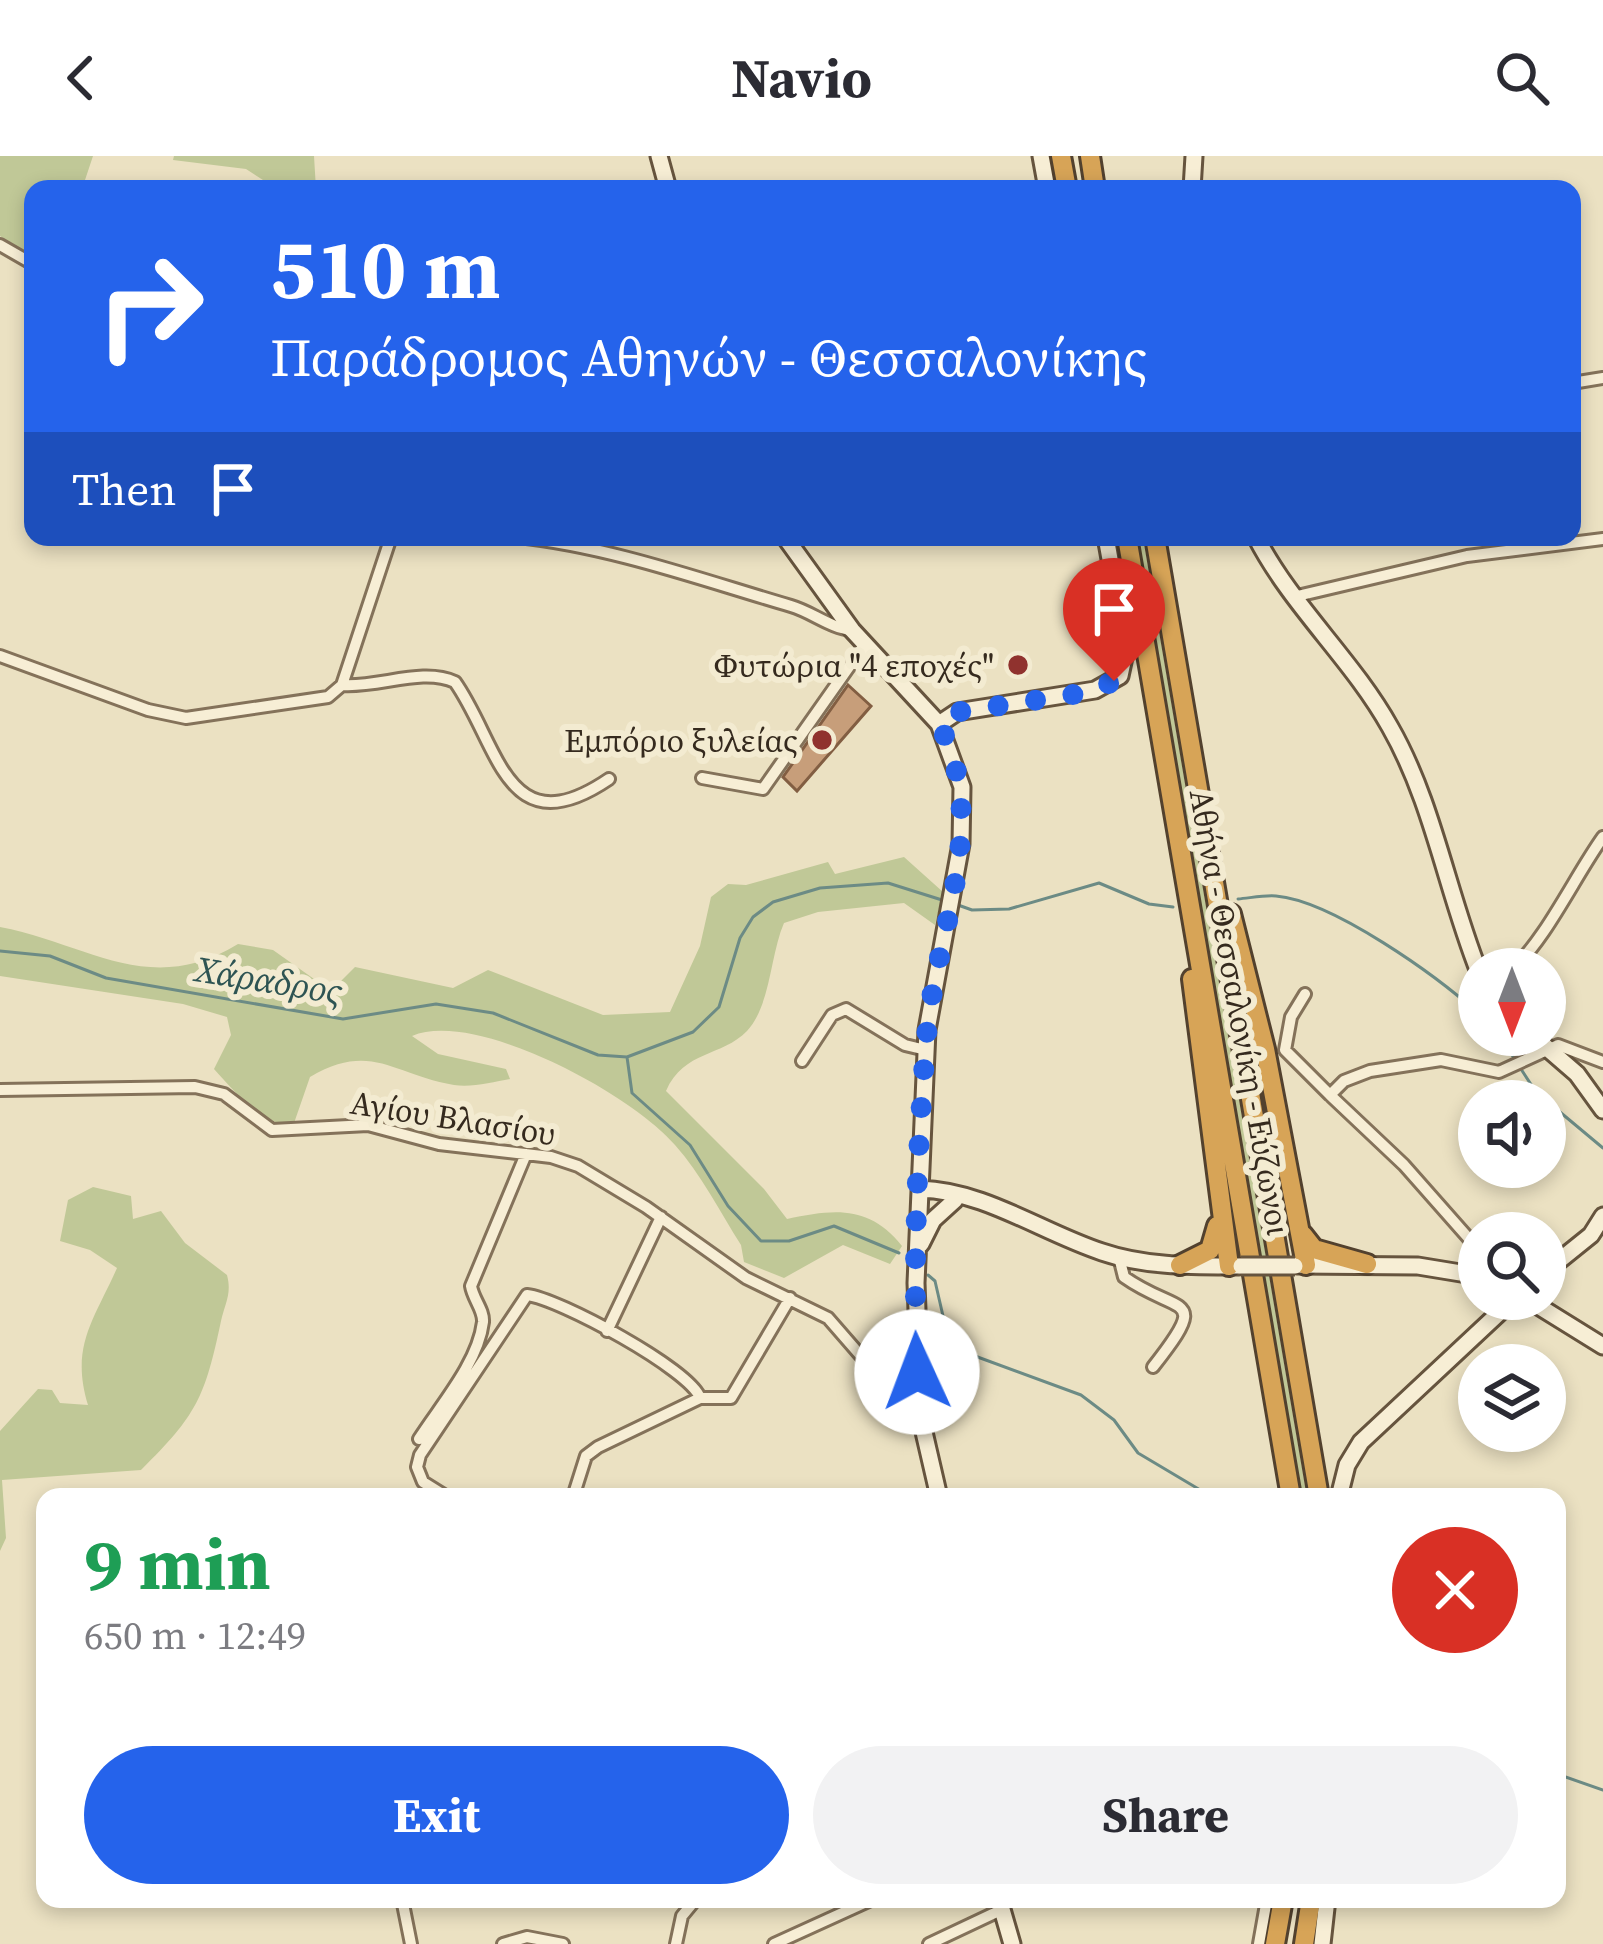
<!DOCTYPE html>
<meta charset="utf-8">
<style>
body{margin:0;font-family:"Source Serif 4",serif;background:#f2f2f3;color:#2b2b33;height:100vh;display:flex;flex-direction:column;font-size:45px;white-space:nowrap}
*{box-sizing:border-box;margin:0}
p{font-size:39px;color:#7c7c81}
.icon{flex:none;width:66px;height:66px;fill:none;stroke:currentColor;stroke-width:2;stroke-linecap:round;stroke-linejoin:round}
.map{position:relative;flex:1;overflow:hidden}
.sheet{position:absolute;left:36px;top:1332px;width:1530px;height:420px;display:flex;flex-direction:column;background:#fff;border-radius:24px;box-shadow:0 6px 18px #0003}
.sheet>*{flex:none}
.hud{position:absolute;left:24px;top:24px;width:1557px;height:366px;border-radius:24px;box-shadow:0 6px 18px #0003;background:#2563eb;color:#fff;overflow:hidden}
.needle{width:78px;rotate:180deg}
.fabs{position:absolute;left:1458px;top:792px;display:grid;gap:24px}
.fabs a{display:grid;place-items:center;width:108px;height:108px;border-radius:50%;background:#fff;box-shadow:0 6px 18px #0003;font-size:60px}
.pin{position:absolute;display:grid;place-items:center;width:102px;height:102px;color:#fff;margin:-123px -51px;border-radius:50% 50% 50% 0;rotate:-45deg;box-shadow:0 0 12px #0007}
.pin .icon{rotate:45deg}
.me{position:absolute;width:132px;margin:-66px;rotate:358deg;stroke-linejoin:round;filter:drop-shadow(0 0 9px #0008)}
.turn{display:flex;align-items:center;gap:42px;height:252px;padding:0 48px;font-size:54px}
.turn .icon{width:156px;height:156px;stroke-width:2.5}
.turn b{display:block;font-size:84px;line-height:102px}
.then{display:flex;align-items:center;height:114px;padding:0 48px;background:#0003;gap:24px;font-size:45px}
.round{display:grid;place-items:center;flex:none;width:126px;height:126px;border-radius:63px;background:#f2f2f3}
.headline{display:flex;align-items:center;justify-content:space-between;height:204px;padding:0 48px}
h1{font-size:72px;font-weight:700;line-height:90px;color:#1e9e55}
.cta{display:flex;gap:24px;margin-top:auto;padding:24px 48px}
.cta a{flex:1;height:138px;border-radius:72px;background:#2563eb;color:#fff;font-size:48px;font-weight:700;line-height:138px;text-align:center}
.cta a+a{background:#f2f2f3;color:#2b2b33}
header{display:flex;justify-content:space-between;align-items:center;height:156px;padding:0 48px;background:#fff;font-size:54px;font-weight:700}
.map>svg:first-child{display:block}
.green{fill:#c0c897}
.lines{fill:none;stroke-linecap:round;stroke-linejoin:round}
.stream{stroke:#6c8b85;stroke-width:3}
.building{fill:#c79e7a;stroke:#825e42;stroke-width:3}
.street-casing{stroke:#84725a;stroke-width:16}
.secondary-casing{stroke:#66543e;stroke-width:21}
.highway-casing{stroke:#52412e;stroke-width:24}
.street{stroke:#f7eed5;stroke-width:10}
.secondary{stroke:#f7eed5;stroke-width:15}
.highway{stroke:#d7a457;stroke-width:18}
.secondary-bridge-casing{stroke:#66543e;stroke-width:21;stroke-linecap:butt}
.secondary-bridge{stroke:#f7eed5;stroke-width:15}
.route{stroke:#2563eb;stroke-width:21;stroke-dasharray:0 37.8}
.poi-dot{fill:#90322e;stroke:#f3ebd1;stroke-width:4.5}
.labels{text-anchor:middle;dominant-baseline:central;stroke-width:12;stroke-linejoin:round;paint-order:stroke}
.poi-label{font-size:33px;fill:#352a1e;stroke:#f3ebd1;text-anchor:end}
.street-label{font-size:33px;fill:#352a1e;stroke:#f3ebd1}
.water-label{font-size:36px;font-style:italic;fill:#2e5453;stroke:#f3ebd1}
</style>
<header><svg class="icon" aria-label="back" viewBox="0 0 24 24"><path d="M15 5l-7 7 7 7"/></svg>Navio<svg class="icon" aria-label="search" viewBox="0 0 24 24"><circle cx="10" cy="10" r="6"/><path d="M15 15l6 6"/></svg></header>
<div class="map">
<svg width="1603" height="1788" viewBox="0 0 1603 1788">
<rect width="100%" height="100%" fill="#ebe1c2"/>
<!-- green -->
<path class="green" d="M 0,0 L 93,0 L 82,33 L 33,33 L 33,103 L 0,80 Z
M 174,0 L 314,0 L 316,33 L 277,33 L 246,13 L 173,4 Z
M 1138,381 L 1143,381 L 1307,1341 L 1302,1341 Z
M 904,701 L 943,736 L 935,769 L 904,747 L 818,756 L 784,767 C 770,799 771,849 747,875 C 722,901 684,894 666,935 L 764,1033 L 787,1063 C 835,1053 869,1049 902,1090 L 890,1108 L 843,1089 L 784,1122 L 744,1106 L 741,1089 C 720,1056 701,1018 675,989 C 633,939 476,853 412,880 L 438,898 L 506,913 L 510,923 C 493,926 471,932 454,929 C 393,919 372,885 310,921 L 293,970 C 260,968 235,936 214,913 L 231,879 L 227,861 L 183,848 L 0,820 L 0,771 C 89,788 149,842 238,788 L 273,794 L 331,835 L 355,811 L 453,832 L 488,814 L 603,859 L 670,856 L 700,790 L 711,741 L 728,728 L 746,729 L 828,706 L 835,718 Z
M 93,1031 L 131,1040 L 133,1063 L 161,1055 L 185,1087 L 227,1119 C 232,1138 225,1147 221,1165 C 205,1241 197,1259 141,1314 L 2,1324 L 6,1382 L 0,1395 L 0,1275 L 38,1233 L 52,1234 L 60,1247 L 88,1249 C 70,1190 94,1164 117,1112 L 90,1094 L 60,1085 L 68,1044 Z"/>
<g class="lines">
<!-- stream -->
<path class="stream" d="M 1238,743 C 1250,742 1264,739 1276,740 C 1333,745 1437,820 1479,858
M 958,749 L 972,754 L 1009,753 L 1099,727 L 1149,748 L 1173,751
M 0,795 L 50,800 L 106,822 L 343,863 L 436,848 L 493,857 L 598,899 L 627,901 L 693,876 L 719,851 L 740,782 L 753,761 L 773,746 L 820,732 L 888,727 L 942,744
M 1499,879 L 1514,902
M 627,901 L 632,937 L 690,989 L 728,1050 L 761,1085 L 789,1085 L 834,1070 L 899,1097
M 1519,910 L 1536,936 L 1603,992
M 928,1119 L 935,1125 L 946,1173 L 964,1196 L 1081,1239 L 1114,1264 L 1138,1297 L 1212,1341
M 1557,1618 L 1603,1634"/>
</g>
<!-- building -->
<path class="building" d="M 848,529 L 871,550 L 797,635 L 783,621 Z"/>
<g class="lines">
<!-- street casing -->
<g class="street-casing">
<path id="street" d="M 0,89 L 33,108
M 1572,227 L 1603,222
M 518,381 C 611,391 702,424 791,450 C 812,456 830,472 852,474
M 1293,441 L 1467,400 L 1603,383
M 0,500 L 148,554 L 186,562 L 328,541 L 342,529 L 391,381
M 342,529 C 379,532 422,511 455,526 C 499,588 506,693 609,623
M 702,622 L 763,633 L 865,488
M 1512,813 C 1545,785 1575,720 1603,681
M 1305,838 L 1291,861 L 1285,894 L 1330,939
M 802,905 L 832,859 L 846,853 L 905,889 L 926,894
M 0,934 L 195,931 L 224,938 L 272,974 L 368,969 L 439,988 L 551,1001 L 578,1010 L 646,1051 L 746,1122 L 828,1162 L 868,1208 L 900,1219 L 917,1216
M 1479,1094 L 1404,1009 L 1330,939 L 1344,925 L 1370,915 L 1441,904 L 1499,916 L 1558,889 L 1603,906
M 1119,1101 L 1124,1121 C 1179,1160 1212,1136 1153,1211
M 607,1175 L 661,1061
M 419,1283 C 440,1250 478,1207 483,1166 C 484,1154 473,1143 471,1130 L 526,998
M 447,1341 L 423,1326 L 417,1311 L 420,1299 L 527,1139 C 558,1142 691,1214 700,1242
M 573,1341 L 586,1300 L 598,1291 L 700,1242 L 731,1242 L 790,1142
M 402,1743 L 411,1788
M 503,1788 L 527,1781 L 563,1788
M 676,1788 L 682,1760 L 696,1743
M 774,1788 L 873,1743
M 929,1788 L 1001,1754
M 1259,1788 L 1267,1743"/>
</g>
<!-- secondary casing -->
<g class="secondary-casing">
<path id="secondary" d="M 659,0 L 668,33
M 1041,0 L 1047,33
M 1192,33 L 1194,0
M 785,381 L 852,474 L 939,568 L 962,631 L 961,688 L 927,874 L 916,1127 L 921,1263 L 939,1341
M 1256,381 C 1292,451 1352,503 1390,571 C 1433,646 1447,736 1479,816
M 939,568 L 957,556 L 1095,534 L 1120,520 L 1126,492 L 1106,381
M 1532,879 L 1577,918 L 1603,954
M 920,1033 C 985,1035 1041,1076 1102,1096 C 1146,1111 1193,1110 1239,1110
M 921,1088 L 933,1064 L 955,1044
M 1297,1109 L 1418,1110 L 1479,1120
M 1545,1116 L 1591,1079 L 1603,1060
M 1527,1143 L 1603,1190
M 1339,1341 L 1347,1309 L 1361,1286 L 1514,1143
M 999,1743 L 1012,1788
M 1322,1788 L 1327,1743"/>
</g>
<!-- highway casing -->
<g class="highway-casing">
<path id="highway" d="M 1061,0 L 1067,33
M 1090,0 L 1095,33
M 1127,381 L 1291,1341
M 1155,381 L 1319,1341
M 1231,758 L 1265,893 L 1306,1109
M 1192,823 L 1229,1110
M 1303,1079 L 1314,1093 L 1367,1108
M 1180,1109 L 1210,1094 L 1217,1070
M 1275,1788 L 1283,1743
M 1304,1788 L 1311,1743"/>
</g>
<!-- street -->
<use href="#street" class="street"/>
<!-- secondary -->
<use href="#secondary" class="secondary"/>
<!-- highway -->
<use href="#highway" class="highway"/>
<!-- secondary-bridge casing -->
<g class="secondary-bridge-casing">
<path id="secondary-bridge" d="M 1241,1110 L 1295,1110"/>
</g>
<!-- secondary-bridge -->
<use href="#secondary-bridge" class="secondary-bridge"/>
</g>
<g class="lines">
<!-- route -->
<path class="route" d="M 917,1216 C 913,1103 917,987 927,875 C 937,772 991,667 939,568 L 957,556 L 1090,536 L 1114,525"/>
</g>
<!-- markers -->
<g class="poi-dot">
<circle cx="1018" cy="509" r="12"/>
<circle cx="822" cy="584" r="12"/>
</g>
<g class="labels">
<!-- poi labels -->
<g class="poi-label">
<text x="994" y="509">Φυτώρια "4 εποχές"</text>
<text x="798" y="584">Εμπόριο ξυλείας</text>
</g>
<!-- street labels -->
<g class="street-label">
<text transform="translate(1240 856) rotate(80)">Αθήνα - Θεσσαλονίκη - Εύζωνοι</text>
<text transform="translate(453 962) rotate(9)">Αγίου Βλασίου</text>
</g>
<!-- water labels -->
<g class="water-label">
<text transform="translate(268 824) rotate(9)">Χάραδρος</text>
</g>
</g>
</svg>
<div class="fabs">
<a><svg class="needle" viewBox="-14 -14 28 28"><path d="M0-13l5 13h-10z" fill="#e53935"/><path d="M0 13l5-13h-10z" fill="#7c7c81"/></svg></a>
<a><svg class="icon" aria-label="sound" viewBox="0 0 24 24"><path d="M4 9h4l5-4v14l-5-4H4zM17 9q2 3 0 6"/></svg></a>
<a><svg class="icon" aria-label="search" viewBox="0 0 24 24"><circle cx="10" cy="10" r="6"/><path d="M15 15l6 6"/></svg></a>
<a><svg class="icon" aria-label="layers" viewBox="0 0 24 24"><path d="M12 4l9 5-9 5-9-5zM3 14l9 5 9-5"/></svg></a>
</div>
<div class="pin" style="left:1114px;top:525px;background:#d93025"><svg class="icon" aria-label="arrive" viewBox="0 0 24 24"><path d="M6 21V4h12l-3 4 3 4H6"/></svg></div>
<svg class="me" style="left:917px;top:1216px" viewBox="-20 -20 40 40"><circle r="19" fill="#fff"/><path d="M0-13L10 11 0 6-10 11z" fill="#2563eb"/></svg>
<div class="hud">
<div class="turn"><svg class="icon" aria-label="right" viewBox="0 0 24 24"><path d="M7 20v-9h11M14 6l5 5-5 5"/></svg><div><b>510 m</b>Παράδρομος Αθηνών - Θεσσαλονίκης</div></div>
<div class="then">Then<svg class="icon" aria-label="arrive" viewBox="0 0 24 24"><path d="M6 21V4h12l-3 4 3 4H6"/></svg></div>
</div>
<section class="sheet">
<div class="headline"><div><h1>9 min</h1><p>650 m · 12:49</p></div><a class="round" style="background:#d93025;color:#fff"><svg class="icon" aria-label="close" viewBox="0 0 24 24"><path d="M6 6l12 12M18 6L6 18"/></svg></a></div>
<div class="cta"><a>Exit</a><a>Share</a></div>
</section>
</div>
